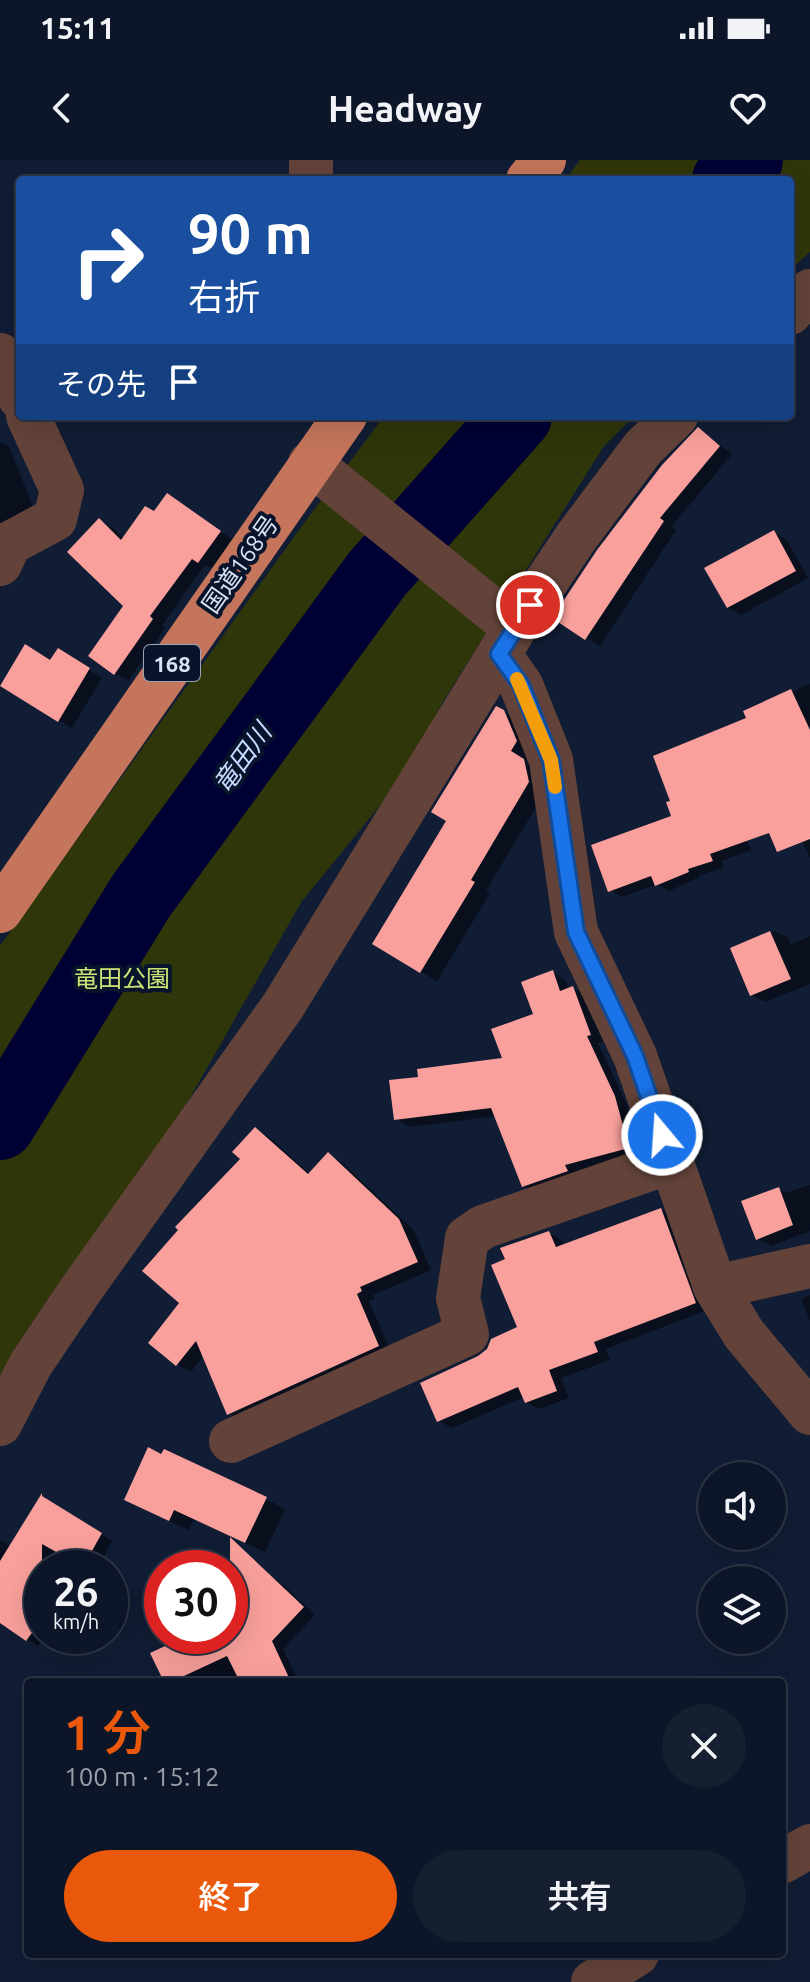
<!DOCTYPE html>
<html lang="ja">
<meta charset="utf-8">
<style>
body{margin:0;font-family:Ubuntu,"Noto Sans JP",sans-serif;background:#161f30;color:#f1f3f6;height:100vh;display:flex;flex-direction:column;font-size:30px;white-space:nowrap}
*{box-sizing:border-box;margin:0}
p{font-size:26px;color:#9a9fa8}
.icon{flex:none;width:44px;height:44px;fill:none;stroke:currentColor;stroke-width:2;stroke-linecap:round;stroke-linejoin:round}
.map{position:relative;flex:1;overflow:hidden}
.panel{position:absolute;left:24px;top:1518px;width:762px;height:280px;display:flex;flex-direction:column;background:#0d1628;border-radius:8px;box-shadow:0 8px 32px #0002,0 0 0 2px #2d3545}
.panel>*{flex:none}
.hud{position:absolute;left:16px;top:16px;width:778px;height:244px;border-radius:8px;box-shadow:0 8px 32px #0002,0 0 0 2px #2d3545;background:#1a4fa0;color:#fff;overflow:hidden}
.fabs{position:absolute;left:698px;top:1302px;display:grid;gap:16px}
.fabs a{display:grid;place-items:center;width:88px;height:88px;border-radius:50%;background:#0d1628;box-shadow:0 8px 32px #0002,0 0 0 2px #2d3545;font-size:40px}
.speed{position:absolute;left:24px;top:1390px;display:flex;gap:16px;font-size:40px;font-weight:700;text-align:center}
.speed>*{display:grid;place-content:center;width:104px;height:104px;border-radius:50%;background:#0d1628;box-shadow:0 8px 32px #0002,0 0 0 2px #2d3545;line-height:1}
.speed small{font-size:20px;font-weight:400}
.speed .limit{border:12px solid #d22;background:#fff;color:#111}
.pin{position:absolute;display:grid;place-items:center;width:68px;height:68px;color:#fff;margin:-34px;border:4px solid #fff;border-radius:50%;box-shadow:0 2px 8px #0007}
.me{position:absolute;width:88px;margin:-44px;rotate:342deg;stroke-linejoin:round;filter:drop-shadow(0 0 6px #0008)}
.turn{display:flex;align-items:center;gap:28px;height:168px;padding:0 40px;font-size:36px}
.turn .icon{width:104px;height:104px;stroke-width:2.5}
.turn b{display:block;font-size:56px;line-height:68px}
.then{display:flex;align-items:center;height:76px;padding:0 40px;background:#0003;gap:16px;font-size:30px}
.round{display:grid;place-items:center;flex:none;width:84px;height:84px;border-radius:42px;background:#161f30}
.headline{display:flex;align-items:center;justify-content:space-between;height:136px;padding:0 40px}
h1{font-size:48px;font-weight:600;line-height:60px;color:#ea580c}
.primary-button{display:flex;gap:16px;margin-top:auto;padding:16px 40px}
.primary-button a{flex:1;height:92px;border-radius:48px;background:#ea580c;color:#fff;font-size:32px;font-weight:600;line-height:92px;text-align:center}
.primary-button a+a{background:#161f30;color:#f1f3f6}
.status{display:flex;justify-content:space-between;align-items:center;height:56px;padding:0 40px;background:#0d1628;direction:ltr}
.status svg{height:22px;fill:currentColor}
header{display:flex;justify-content:space-between;align-items:center;height:104px;padding:0 40px;background:#0d1628;font-size:36px;font-weight:600}
.map>svg:first-child{display:block}
.green{fill:#2f3609}
.shadow{fill:#0007}
.lines{fill:none;stroke-linecap:round;stroke-linejoin:round}
.river{stroke:#000034;stroke-width:70}
.building{fill:#f9a09c}
.minor{stroke:#634339;stroke-width:44}
.highway{stroke:#c4755b;stroke-width:44}
.route-casing{stroke:#114b97;stroke-width:20}
.route{stroke:#1a73e8;stroke-width:14}
.slow{stroke:#f59e0b;stroke-width:14}
.labels{text-anchor:middle;dominant-baseline:central;stroke-width:8;stroke-linejoin:round;paint-order:stroke}
.shield{fill:#08142b;stroke:#9ba5b8;stroke-width:2}
.shield-label{font-size:22px;font-weight:bold;fill:#dae3f4}
.street-label{font-size:24px;fill:#dae3f4;stroke:#08142b}
.park-label{font-size:24px;fill:#cee376;stroke:#08142b}
.water-label{font-size:26px;font-style:italic;fill:#c6dbff;stroke:#08142b}
</style>
<div class="status"><b>15:11</b><svg viewBox="0 0 49 12"><path d="M0 12V9h3v3zM5 12V6h3v6zM10 12V3h3v9zM15 12V0h3v12zM26 1h20v11H26zM47 4h2v5h-2z"/></svg></div>
<header><svg class="icon" aria-label="back" viewBox="0 0 24 24"><path d="M15 5l-7 7 7 7"/></svg>Headway<svg class="icon" aria-label="heart" viewBox="0 0 24 24"><path d="M12 20l-8-8c-3-5 5-10 8-4 3-6 11-1 8 4z"/></svg></header>
<div class="map">
<svg width="810" height="1822" viewBox="0 0 810 1822">
<rect width="100%" height="100%" fill="#111d35"/>
<!-- green -->
<path class="green" d="M 580,0 L 810,0 L 810,92 L 790,110 L 790,20 L 565,20 Z
M 384,256 L 634,256 L 604,286 L 444,540 L 404,616 L 302,741 L 166,980 L 0,1225 L 0,786 L 299,370 Z"/>
<!-- shadow -->
<path class="shadow" d="M 698,269 L 732,294 L 671,367 L 676,370 L 600,486 L 555,458 Z
M 0,282 L 9,287 L 38,359 L 0,383 Z
M 181,343 L 233,380 L 213,409 L 205,405 L 162,465 L 165,468 L 128,521 L 115,513 L 126,446 L 100,360 L 113,368 L 124,379 L 155,353 Z
M 773,372 L 787,380 L 808,418 L 741,455 L 728,447 Z
M 58,491 L 102,518 L 72,568 L 2,525 L 51,502 Z
M 810,524 L 810,698 L 746,560 L 749,559 L 745,552 Z
M 497,549 L 521,562 L 532,591 L 526,602 L 540,610 L 545,632 L 486,731 L 490,733 L 437,821 L 375,784 L 449,660 Z
M 709,587 L 751,690 L 721,701 L 724,707 L 698,716 L 699,718 L 669,731 L 657,724 L 622,737 L 610,730 L 674,657 L 673,642 Z
M 775,771 L 788,778 L 791,785 L 810,776 L 810,824 L 765,842 L 752,835 L 732,789 Z
M 552,812 L 565,820 L 569,829 L 573,828 L 586,835 L 603,882 L 598,883 L 627,945 L 641,995 L 537,1033 L 524,1026 L 496,956 L 409,967 L 396,959 L 420,918 L 505,900 L 535,855 Z
M 255,969 L 269,977 L 310,1014 L 328,995 L 342,1003 L 413,1069 L 431,1110 L 373,1135 L 375,1139 L 369,1141 L 392,1194 L 243,1262 L 229,1254 L 204,1195 L 191,1212 L 177,1204 L 182,1142 Z
M 810,1025 L 810,1071 L 771,1086 L 757,1078 L 779,1029 L 785,1033 Z
M 661,1050 L 674,1057 L 707,1150 L 606,1189 L 610,1200 L 561,1218 L 569,1238 L 539,1249 L 526,1242 L 524,1237 L 452,1268 L 439,1261 L 479,1198 L 520,1168 L 507,1100 L 549,1073 L 562,1080 L 564,1086 Z
M 810,1135 L 810,1161 L 801,1139 Z
M 41,1338 L 112,1381 L 97,1408 L 42,1408 L 42,1476 L 45,1476 L 38,1486 L 0,1461 L 0,1380 L 11,1387 Z
M 266,1339 L 285,1349 L 265,1392 L 194,1359 L 189,1370 L 145,1350 Z
M 269,1416 L 281,1423 L 315,1455 L 283,1489 L 299,1522 L 166,1522 L 192,1476 L 230,1476 L 230,1458 Z"/>
<g class="lines">
<!-- river -->
<path class="river" d="M 727,20 L 748,0
M 0,965 L 141,736 L 377,414 L 517,256"/>
</g>
<!-- building -->
<path class="building" d="M 698,267 L 720,286 L 660,358 L 664,361 L 585,480 L 552,458 L 597,390 L 662,305 Z
M 167,333 L 221,371 L 198,403 L 192,399 L 150,456 L 153,459 L 114,515 L 88,496 L 123,446 L 67,392 L 99,358 L 121,380 L 145,346 L 154,351 Z
M 774,370 L 796,411 L 727,448 L 704,408 Z
M 25,484 L 50,500 L 58,488 L 90,508 L 58,562 L 0,526 Z
M 791,529 L 810,570 L 810,679 L 777,692 L 769,673 L 710,694 L 713,701 L 688,709 L 689,712 L 655,726 L 651,716 L 608,732 L 591,685 L 671,656 L 666,642 L 670,641 L 653,596 L 746,558 L 743,551 Z
M 496,546 L 504,550 L 517,581 L 511,591 L 524,599 L 529,622 L 471,720 L 475,722 L 420,813 L 372,784 L 446,661 L 431,652 Z
M 770,771 L 791,819 L 750,836 L 730,788 Z
M 553,810 L 560,831 L 573,826 L 591,875 L 587,876 L 615,936 L 629,988 L 565,1005 L 568,1011 L 522,1027 L 491,948 L 394,960 L 389,920 L 418,917 L 417,909 L 502,898 L 491,869 L 533,854 L 521,822 Z
M 255,967 L 308,1014 L 328,992 L 399,1059 L 418,1102 L 360,1127 L 362,1131 L 357,1134 L 379,1186 L 227,1255 L 196,1181 L 176,1206 L 148,1183 L 179,1143 L 142,1111 L 178,1070 L 175,1067 L 240,999 L 232,992 Z
M 779,1027 L 793,1065 L 756,1080 L 741,1041 Z
M 661,1048 L 696,1143 L 594,1182 L 598,1192 L 549,1210 L 557,1231 L 525,1243 L 518,1227 L 437,1262 L 420,1223 L 478,1196 L 487,1189 L 491,1179 L 517,1167 L 491,1105 L 505,1099 L 500,1088 L 549,1071 L 556,1087 Z
M 148,1287 L 161,1294 L 164,1289 L 267,1337 L 245,1383 L 174,1350 L 169,1361 L 124,1340 Z
M 42,1333 L 42,1336 L 102,1373 L 83,1407 L 42,1384 L 42,1459 L 26,1481 L 0,1463 L 0,1401 Z
M 230,1377 L 304,1447 L 272,1481 L 291,1522 L 240,1522 L 227,1496 L 171,1522 L 164,1522 L 150,1493 L 187,1476 L 230,1476 Z"/>
<g class="lines">
<!-- minor -->
<path class="minor" d="M 311,0 L 311,20
M 790,153 L 810,131
M 0,195 L 20,238
M 310,303 L 515,468
M 0,404 L 10,383 L 55,359 L 62,330 L 28,256
M 499,494 L 521,525 L 551,600 L 576,772 L 635,896 L 715,1127 L 744,1174 L 810,1253
M 715,1127 L 810,1106
M 0,1264 L 31,1204 L 80,1131 L 283,846 L 515,468 L 577,376 L 643,288 L 676,256
M 231,1281 L 467,1174 L 458,1138 L 467,1078 L 483,1067 L 670,1002
M 782,1702 L 810,1686
M 593,1822 L 637,1794"/>
<!-- highway -->
<path class="highway" d="M 528,20 L 544,0
M 0,751 L 345,256"/>
</g>
<g class="lines">
<!-- route casing -->
<g class="route-casing">
<path id="route" d="M 530,445 L 499,494 L 521,525 L 551,600 L 576,772 L 635,896 L 662,975"/>
</g>
<!-- route -->
<use href="#route" class="route"/>
<!-- slow -->
<path class="slow" d="M 517,519 L 551,600 L 555,627"/>
</g>
<g class="labels">
<!-- shield labels -->
<rect class="shield" x="144" y="485" width="56" height="36" rx="6"/>
<g class="shield-label">
<text x="172" y="503">168</text>
</g>
<!-- street labels -->
<g class="street-label">
<text transform="translate(240 404) rotate(-55)">国道168号</text>
</g>
<!-- park labels -->
<g class="park-label">
<text x="122" y="818">竜田公園</text>
</g>
<!-- water labels -->
<g class="water-label">
<text transform="translate(242 598) rotate(-54)">竜田川</text>
</g>
</g>
</svg>
<div class="fabs">
<a><svg class="icon" aria-label="sound" viewBox="0 0 24 24"><path d="M4 9h4l5-4v14l-5-4H4zM17 9q2 3 0 6"/></svg></a>
<a><svg class="icon" aria-label="layers" viewBox="0 0 24 24"><path d="M12 4l9 5-9 5-9-5zM3 14l9 5 9-5"/></svg></a>
</div>
<div class="speed"><div>26<small>km/h</small></div><div class="limit">30</div></div>
<div class="pin" style="left:530px;top:445px;background:#d93025"><svg class="icon" aria-label="arrive" viewBox="0 0 24 24"><path d="M6 21V4h12l-3 4 3 4H6"/></svg></div>
<svg class="me" style="left:662px;top:975px" viewBox="-20 -20 40 40"><circle r="17" fill="#1a73e8" stroke="#fff" stroke-width="3"/><path d="M0-11L8 9 0 5-8 9z" fill="#fff"/></svg>
<div class="hud">
<div class="turn"><svg class="icon" aria-label="right" viewBox="0 0 24 24"><path d="M7 20v-9h11M14 6l5 5-5 5"/></svg><div><b>90 m</b>右折</div></div>
<div class="then">その先<svg class="icon" aria-label="arrive" viewBox="0 0 24 24"><path d="M6 21V4h12l-3 4 3 4H6"/></svg></div>
</div>
<section class="panel">
<div class="headline"><div><h1>1 分</h1><p>100 m · 15:12</p></div><a class="round"><svg class="icon" aria-label="close" viewBox="0 0 24 24"><path d="M6 6l12 12M18 6L6 18"/></svg></a></div>
<div class="primary-button"><a>終了</a><a>共有</a></div>
</section>
</div>
